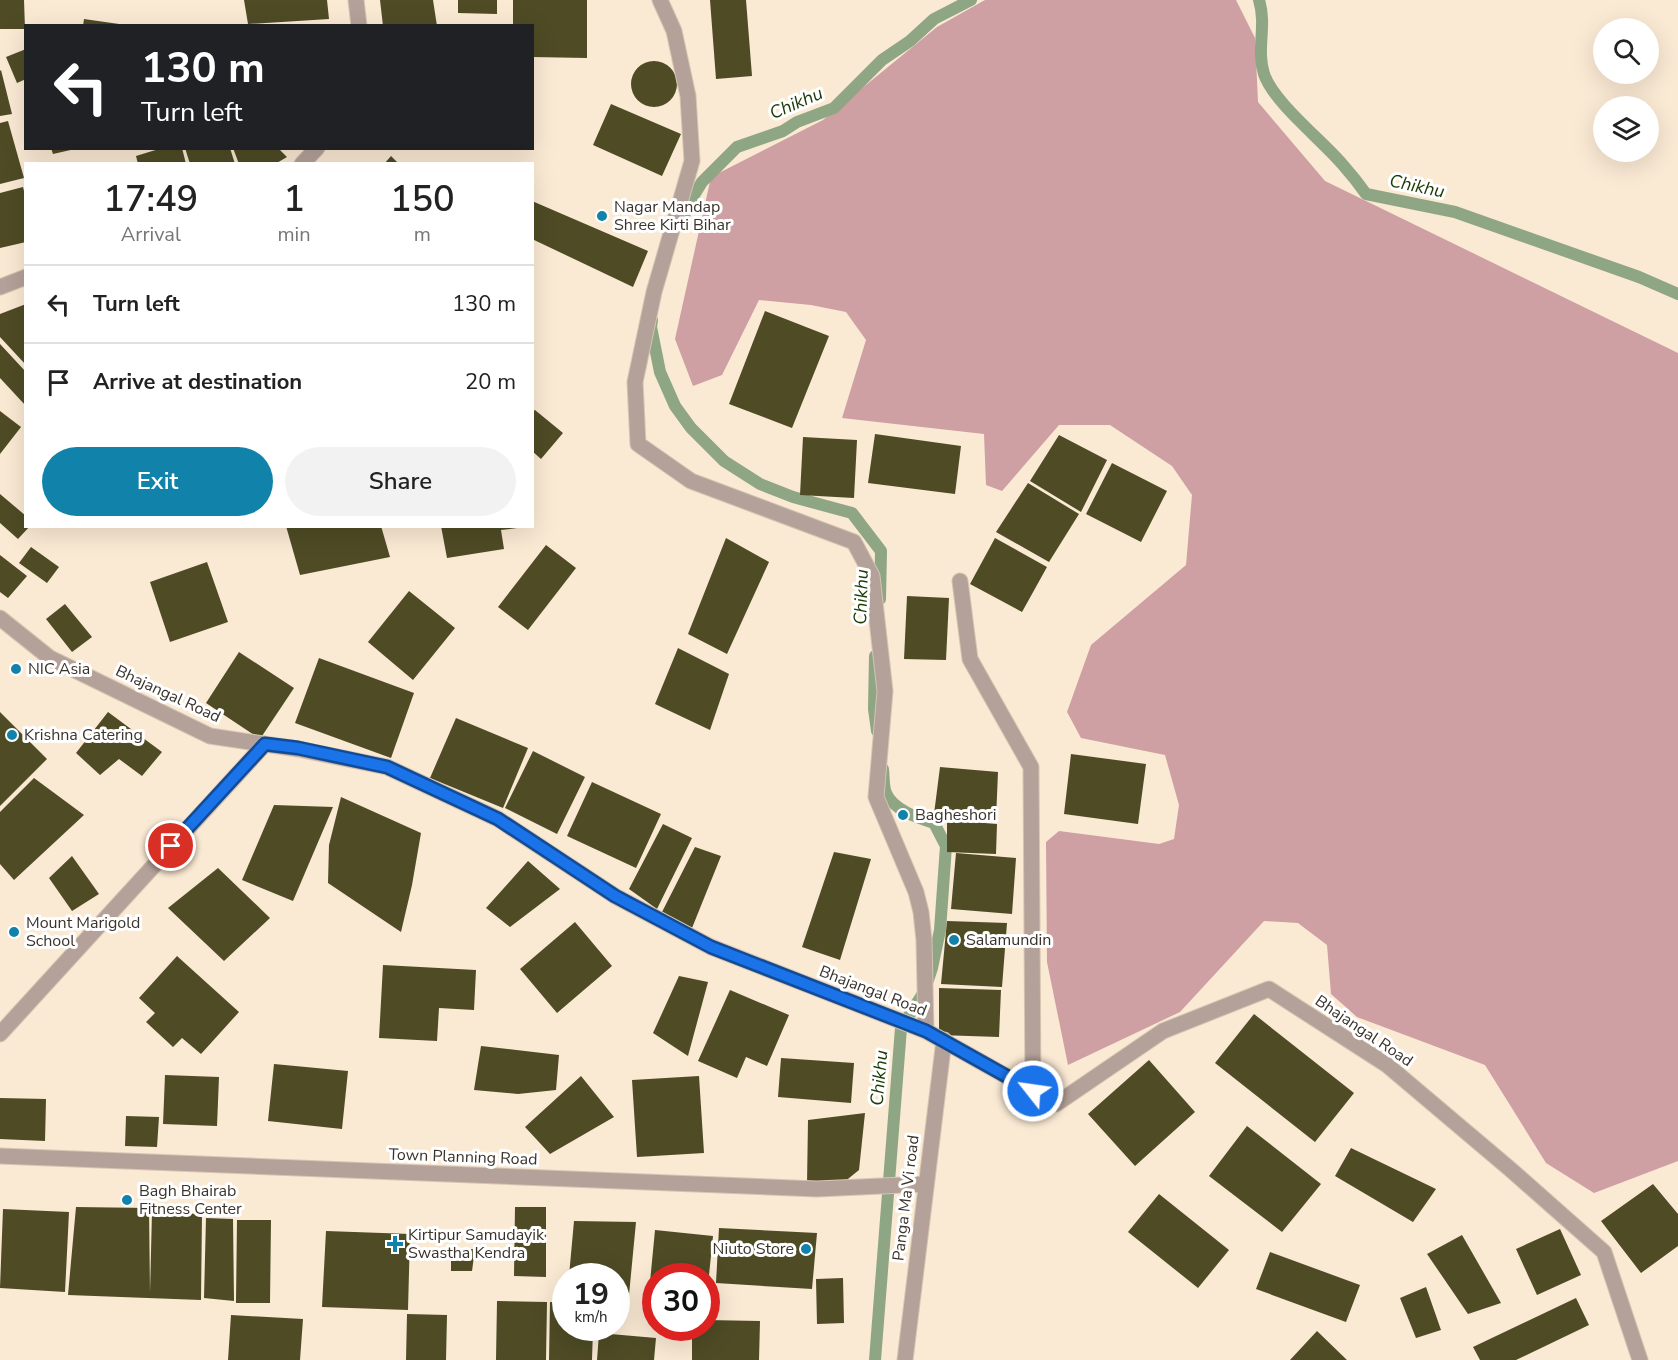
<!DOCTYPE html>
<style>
body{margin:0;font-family:"Nunito Sans",sans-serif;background:#f2f2f2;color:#222;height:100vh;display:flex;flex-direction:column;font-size:22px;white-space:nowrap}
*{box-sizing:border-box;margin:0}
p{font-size:20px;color:#767676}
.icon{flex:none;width:33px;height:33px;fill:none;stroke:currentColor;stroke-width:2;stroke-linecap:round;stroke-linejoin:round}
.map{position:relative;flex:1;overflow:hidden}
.side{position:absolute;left:24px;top:162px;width:510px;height:366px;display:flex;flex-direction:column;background:#fff;border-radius:0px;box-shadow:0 6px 24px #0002}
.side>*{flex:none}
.top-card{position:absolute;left:24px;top:24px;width:510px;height:126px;border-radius:0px;box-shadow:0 6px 24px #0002;background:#202124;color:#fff;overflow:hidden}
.controls{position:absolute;left:1593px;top:18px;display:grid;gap:12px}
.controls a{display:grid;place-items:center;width:66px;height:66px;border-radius:50%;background:#fff;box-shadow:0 6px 24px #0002;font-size:30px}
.speed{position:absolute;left:552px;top:1263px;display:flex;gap:12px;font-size:30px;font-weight:700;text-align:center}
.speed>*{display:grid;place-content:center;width:78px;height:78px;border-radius:50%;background:#fff;box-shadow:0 6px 24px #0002;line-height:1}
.speed small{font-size:15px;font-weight:400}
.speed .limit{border:9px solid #d22;background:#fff;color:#111}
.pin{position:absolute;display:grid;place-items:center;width:51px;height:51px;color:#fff;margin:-26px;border:3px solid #fff;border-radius:50%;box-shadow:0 2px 6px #0007}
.me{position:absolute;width:66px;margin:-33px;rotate:300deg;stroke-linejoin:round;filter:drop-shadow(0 0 4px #0008)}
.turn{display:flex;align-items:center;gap:21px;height:126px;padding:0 18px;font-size:27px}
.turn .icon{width:78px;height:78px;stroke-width:2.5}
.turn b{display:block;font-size:42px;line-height:51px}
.eta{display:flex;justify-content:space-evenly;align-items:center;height:102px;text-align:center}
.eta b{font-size:36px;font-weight:600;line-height:42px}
.button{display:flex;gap:12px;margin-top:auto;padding:12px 18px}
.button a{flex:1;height:69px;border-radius:36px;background:#1183aa;color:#fff;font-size:24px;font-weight:600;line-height:69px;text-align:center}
.button a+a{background:#f2f2f2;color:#222}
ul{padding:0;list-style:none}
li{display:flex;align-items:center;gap:18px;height:78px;padding:0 18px;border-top:2px solid #e0e0e0}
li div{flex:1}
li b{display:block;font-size:22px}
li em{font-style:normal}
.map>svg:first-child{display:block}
.forest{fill:#ce9fa3}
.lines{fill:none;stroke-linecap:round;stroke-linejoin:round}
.stream{stroke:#8ea683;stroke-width:12}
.building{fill:#4e4b25}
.minor-casing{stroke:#d4c5b1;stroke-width:17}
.minor{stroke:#b4a199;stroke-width:15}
.route-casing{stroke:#114b97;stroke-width:15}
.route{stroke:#1a73e8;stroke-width:10}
.poi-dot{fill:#1183aa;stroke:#fff;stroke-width:2}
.labels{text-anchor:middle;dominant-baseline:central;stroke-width:6;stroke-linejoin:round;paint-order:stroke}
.poi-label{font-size:16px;fill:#3a332b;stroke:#fff;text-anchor:start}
.street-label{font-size:16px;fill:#3a332b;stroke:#fff}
.water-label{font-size:18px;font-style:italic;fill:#1b3b05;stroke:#fff}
</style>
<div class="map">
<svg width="1678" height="1360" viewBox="0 0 1678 1360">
<rect width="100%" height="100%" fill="#fae9d3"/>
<!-- forest -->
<path class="forest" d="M 985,0 L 1236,0 L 1255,38 L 1258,102 L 1325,181 L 1678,353 L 1678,1161 L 1594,1193 L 1546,1163 L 1485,1065 L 1357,1017 L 1331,994 L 1327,945 L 1298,923 L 1264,921 L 1180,1012 L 1068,1065 L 1047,962 L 1046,842 L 1059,831 L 1159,844 L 1174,839 L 1179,805 L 1165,755 L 1081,738 L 1067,712 L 1091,645 L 1186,565 L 1192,495 L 1172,466 L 1110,425 L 1059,425 L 1002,491 L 986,485 L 984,434 L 842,418 L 866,340 L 846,312 L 811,305 L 759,300 L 722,375 L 693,386 L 675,339 L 711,177 L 823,120 L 937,27 Z"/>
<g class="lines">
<!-- stream -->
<path class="stream" d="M 1259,0 C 1267,26 1256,49 1264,74 C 1274,103 1322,140 1343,165 C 1351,174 1359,184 1366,194 L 1455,212 L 1639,277 L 1678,294
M 680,226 L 689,203 L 702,182 L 737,147 L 783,131 L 797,122 L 834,108 L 882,60 L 910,41 L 934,19 L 971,0
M 652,320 L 651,327 L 660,372 L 675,406 L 691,428 L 724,461 L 760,484 L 793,497 L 852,513 L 881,551 L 880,599
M 875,656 L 874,709 L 877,731
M 875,1360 L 901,1028 L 924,992 L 932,968 L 940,930 L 946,846 L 934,823 C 918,818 893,810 886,793 C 883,786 884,776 883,769"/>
</g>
<!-- building -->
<path class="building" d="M 0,0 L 24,0 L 25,29 L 0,29 Z
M 244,0 L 327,0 L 329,19 L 248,24 Z
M 380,0 L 433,0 L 437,26 L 383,26 Z
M 458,0 L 497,0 L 497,14 L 458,13 Z
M 513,0 L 587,0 L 587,58 L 532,57 L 532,26 L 513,26 Z
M 710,0 L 746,0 L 752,76 L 716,79 Z
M 84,19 L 119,24 L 119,26 L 83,26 Z
M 26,49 L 26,79 L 17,83 L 6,57 Z
M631 84a23 23 0 1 1 46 0a23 23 0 1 1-46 0Z
M 1,70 L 12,114 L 0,116 L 0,71 Z
M 611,104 L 681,134 L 662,176 L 593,145 Z
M 8,121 L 24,178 L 0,184 L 0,123 Z
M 51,148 L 75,148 L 75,149 L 53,154 Z
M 162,148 L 182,148 L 186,164 L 138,164 L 136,156 Z
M 185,148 L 230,148 L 235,164 L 190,164 Z
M 233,148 L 278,148 L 287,157 L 275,164 L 239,164 Z
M 391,156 L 399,164 L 384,164 Z
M 23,187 L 26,199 L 26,242 L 0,248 L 0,193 Z
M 532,201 L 648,251 L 633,287 L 532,239 Z
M 26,304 L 26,365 L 0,337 L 0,314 Z
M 765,311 L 829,336 L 792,428 L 729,404 Z
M 0,344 L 26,372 L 26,406 L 0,378 Z
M 535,410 L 563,433 L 541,459 L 532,451 L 532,412 Z
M 0,411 L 21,427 L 0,454 Z
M 875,434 L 961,446 L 955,494 L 868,483 Z
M 1059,435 L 1107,460 L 1081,512 L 1030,481 Z
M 803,437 L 857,440 L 854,498 L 800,495 Z
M 1112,463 L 1167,491 L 1141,542 L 1086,514 Z
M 1028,483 L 1079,514 L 1049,562 L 996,532 Z
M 0,494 L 26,516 L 26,526 L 30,526 L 18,539 L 0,523 Z
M 286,526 L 381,526 L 390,557 L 300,575 Z
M 441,526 L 517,526 L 517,528 L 501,530 L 504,549 L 447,558 Z
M 726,538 L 769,562 L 727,654 L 688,634 Z
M 995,538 L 1047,567 L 1022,612 L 970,584 Z
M 546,545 L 576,568 L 528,630 L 498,607 Z
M 31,547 L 59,567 L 47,583 L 19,563 Z
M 0,555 L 27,576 L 8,598 L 0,592 Z
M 207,562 L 228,622 L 170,642 L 150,582 Z
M 409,591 L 455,628 L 413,680 L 368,642 Z
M 907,596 L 949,598 L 946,660 L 904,659 Z
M 65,604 L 92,637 L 72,652 L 46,619 Z
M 678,648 L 729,674 L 710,730 L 655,704 Z
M 239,652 L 294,688 L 260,739 L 206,703 Z
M 319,658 L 414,693 L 391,758 L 295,723 Z
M 0,712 L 47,759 L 0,806 Z
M 108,712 L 162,752 L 142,776 L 119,759 L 100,775 L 76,753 Z
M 456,718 L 528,748 L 503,808 L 430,778 Z
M 533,751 L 585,777 L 557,834 L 505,808 Z
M 1071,754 L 1146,764 L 1138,824 L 1064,814 Z
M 940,767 L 998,772 L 996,819 L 934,814 Z
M 34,778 L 84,815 L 14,880 L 0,864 L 0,812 Z
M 592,782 L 661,814 L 636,868 L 567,836 Z
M 341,797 L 421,833 L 412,885 L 401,932 L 328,883 L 329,845 Z
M 274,805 L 333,807 L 293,901 L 242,880 Z
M 947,820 L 997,824 L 996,854 L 947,852 Z
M 663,824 L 692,838 L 657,909 L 629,889 Z
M 695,847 L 721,856 L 692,928 L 662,912 Z
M 834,852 L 871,859 L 840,960 L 802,947 Z
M 956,853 L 1016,858 L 1012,914 L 951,909 Z
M 72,856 L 99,894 L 72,911 L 49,878 Z
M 528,861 L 560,889 L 510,927 L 486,908 Z
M 218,868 L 270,918 L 224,961 L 168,908 Z
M 947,921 L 1007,923 L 1002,987 L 941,984 Z
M 575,922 L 612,966 L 557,1013 L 520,969 Z
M 177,956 L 239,1012 L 201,1054 L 182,1038 L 173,1047 L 146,1022 L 155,1013 L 139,998 Z
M 383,965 L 476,970 L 474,1010 L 439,1008 L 437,1041 L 379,1038 Z
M 679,976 L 708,982 L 688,1056 L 653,1033 Z
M 939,988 L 1001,990 L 999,1037 L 939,1035 Z
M 730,990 L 789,1015 L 767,1066 L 746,1057 L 737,1078 L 698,1061 Z
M 1254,1014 L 1354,1093 L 1315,1142 L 1215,1063 Z
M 481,1046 L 559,1055 L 556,1090 L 518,1094 L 474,1090 Z
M 781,1058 L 854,1063 L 851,1103 L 778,1097 Z
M 1149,1060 L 1195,1112 L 1135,1166 L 1088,1114 Z
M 274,1064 L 348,1071 L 342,1129 L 268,1121 Z
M 165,1075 L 219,1077 L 217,1126 L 163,1124 Z
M 581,1076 L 614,1117 L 550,1154 L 525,1127 Z
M 699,1076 L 704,1153 L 637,1157 L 632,1080 Z
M 0,1098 L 46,1099 L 45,1141 L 0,1139 Z
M 865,1113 L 859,1170 L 838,1187 L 807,1185 L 808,1120 Z
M 126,1116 L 159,1117 L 157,1147 L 125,1146 Z
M 1247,1126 L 1321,1184 L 1282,1232 L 1209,1176 Z
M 1351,1148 L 1436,1189 L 1413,1222 L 1335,1176 Z
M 1653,1184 L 1678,1214 L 1678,1246 L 1641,1273 L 1601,1221 Z
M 1159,1194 L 1229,1250 L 1198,1288 L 1128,1232 Z
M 76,1207 L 149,1208 L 150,1293 L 152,1212 L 202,1214 L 201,1300 L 68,1295 Z
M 515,1207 L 546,1207 L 546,1277 L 514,1276 Z
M 3,1209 L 69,1212 L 65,1292 L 0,1288 Z
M 206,1218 L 233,1219 L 234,1301 L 204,1298 Z
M 237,1220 L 271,1220 L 270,1303 L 236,1303 Z
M 574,1221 L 636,1222 L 629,1295 L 616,1295 L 616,1276 L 569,1276 Z
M 719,1228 L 817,1233 L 812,1289 L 716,1283 Z
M 1560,1229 L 1581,1275 L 1537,1295 L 1516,1249 Z
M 655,1230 L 713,1236 L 708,1285 L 706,1285 L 706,1276 L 656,1276 L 656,1303 L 648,1303 Z
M 326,1231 L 410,1234 L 408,1310 L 322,1307 Z
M 1462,1235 L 1501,1303 L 1468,1314 L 1427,1254 Z
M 451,1249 L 475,1249 L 472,1271 L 451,1271 Z
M 1270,1252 L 1360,1285 L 1346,1322 L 1256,1289 Z
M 843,1278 L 844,1323 L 817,1324 L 816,1279 Z
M 1426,1287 L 1441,1330 L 1416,1338 L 1400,1298 Z
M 1576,1298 L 1589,1325 L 1516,1360 L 1480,1360 L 1473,1347 Z
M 497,1301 L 547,1302 L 546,1360 L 496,1360 Z
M 550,1302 L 566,1303 L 566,1328 L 593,1328 L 592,1360 L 549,1360 Z
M 407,1314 L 447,1315 L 446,1360 L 406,1360 Z
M 231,1315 L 303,1319 L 300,1360 L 228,1360 Z
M 706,1320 L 760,1321 L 759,1360 L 692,1360 L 692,1328 L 706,1328 Z
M 1317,1331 L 1347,1360 L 1290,1360 Z
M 599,1333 L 656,1338 L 654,1360 L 597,1360 Z"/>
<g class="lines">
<!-- minor casing -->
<g class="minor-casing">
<path id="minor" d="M 356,0 L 359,26
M 660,0 L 674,31 L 688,96 L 692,161 L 654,292 L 635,382 L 638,444 L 691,481 L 854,542 L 872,576 L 885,691 L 876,797 L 916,892 L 921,912 L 924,940 L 926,1031
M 302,164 L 317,148
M 0,287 L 26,277
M 960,581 L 970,659 L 1031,767 L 1033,1091
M 0,618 L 50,658 L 210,736 L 298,749 L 387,767 L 498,819 L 615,896 L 711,947 L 926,1031 L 1056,1104 L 1163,1031 L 1269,989 L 1387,1065 L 1510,1169 L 1604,1252 L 1640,1360
M 0,1034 L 265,744
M 0,1156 L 817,1189 L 925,1184
M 905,1360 L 944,1040"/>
</g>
<!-- minor -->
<use href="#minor" class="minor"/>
</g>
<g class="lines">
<!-- route casing -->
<g class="route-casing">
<path id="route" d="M 171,846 L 265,744 L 298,748 L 387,767 L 498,819 L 615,896 L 711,947 L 926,1031 L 1033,1091"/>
</g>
<!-- route -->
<use href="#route" class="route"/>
</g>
<!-- markers -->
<g class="poi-dot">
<circle cx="602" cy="216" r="6"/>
<circle cx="16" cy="669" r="6"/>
<circle cx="12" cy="735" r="6"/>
<circle cx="903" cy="815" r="6"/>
<circle cx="14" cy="932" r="6"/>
<circle cx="954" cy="940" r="6"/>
<circle cx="127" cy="1200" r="6"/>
<path d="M392 1235h6v6h6v6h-6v6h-6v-6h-6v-6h6z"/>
<circle cx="806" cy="1249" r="6"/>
</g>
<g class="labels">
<!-- poi labels -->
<g class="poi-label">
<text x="614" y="207">Nagar Mandap<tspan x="614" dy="18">Shree Kirti Bihar</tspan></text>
<text x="28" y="669">NIC Asia</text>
<text x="24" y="735">Krishna Catering</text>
<text x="915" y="815">Bagheshori</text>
<text x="26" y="923">Mount Marigold<tspan x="26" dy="18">School</tspan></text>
<text x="966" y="940">Salamundin</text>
<text x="139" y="1191">Bagh Bhairab<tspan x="139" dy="18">Fitness Center</tspan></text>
<text x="408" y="1235">Kirtipur Samudayik<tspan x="408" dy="18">Swastha Kendra</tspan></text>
<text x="794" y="1249" text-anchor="end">Niuto Store</text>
</g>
<!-- street labels -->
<g class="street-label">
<text transform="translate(168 694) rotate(25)">Bhajangal Road</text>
<text transform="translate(873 991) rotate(21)">Bhajangal Road</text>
<text transform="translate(1364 1031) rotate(34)">Bhajangal Road</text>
<text transform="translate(463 1157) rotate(2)">Town Planning Road</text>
<text transform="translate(906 1198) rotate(-83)">Panga Ma Vi road</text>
</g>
<!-- water labels -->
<g class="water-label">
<text transform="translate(796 103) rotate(-23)">Chikhu</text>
<text transform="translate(1417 186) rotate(12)">Chikhu</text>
<text transform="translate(861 597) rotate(-88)">Chikhu</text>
<text transform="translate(879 1078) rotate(-85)">Chikhu</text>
</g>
</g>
</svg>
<div class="controls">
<a><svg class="icon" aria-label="search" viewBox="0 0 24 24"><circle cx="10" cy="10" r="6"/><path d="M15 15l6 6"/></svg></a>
<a><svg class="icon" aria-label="layers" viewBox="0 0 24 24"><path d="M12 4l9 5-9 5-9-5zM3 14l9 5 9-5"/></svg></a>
</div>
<div class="speed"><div>19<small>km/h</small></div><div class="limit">30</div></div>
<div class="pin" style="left:171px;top:846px;background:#d93025"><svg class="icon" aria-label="arrive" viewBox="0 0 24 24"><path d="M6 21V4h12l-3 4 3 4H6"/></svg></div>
<svg class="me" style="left:1033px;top:1091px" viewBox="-20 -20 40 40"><circle r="17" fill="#1a73e8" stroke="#fff" stroke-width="3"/><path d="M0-11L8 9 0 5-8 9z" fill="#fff"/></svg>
<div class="top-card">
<div class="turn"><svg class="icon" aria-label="left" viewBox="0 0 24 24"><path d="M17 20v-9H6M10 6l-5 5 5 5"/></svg><div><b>130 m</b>Turn left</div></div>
</div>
<section class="side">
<div class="eta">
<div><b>17:49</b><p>Arrival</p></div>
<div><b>1</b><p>min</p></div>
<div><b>150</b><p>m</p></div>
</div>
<ul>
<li><svg class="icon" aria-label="left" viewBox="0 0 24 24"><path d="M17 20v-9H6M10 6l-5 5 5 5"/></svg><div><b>Turn left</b></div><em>130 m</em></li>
<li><svg class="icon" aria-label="arrive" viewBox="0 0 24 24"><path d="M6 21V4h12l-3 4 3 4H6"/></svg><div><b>Arrive at destination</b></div><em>20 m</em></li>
</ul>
<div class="button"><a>Exit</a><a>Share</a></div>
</section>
</div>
